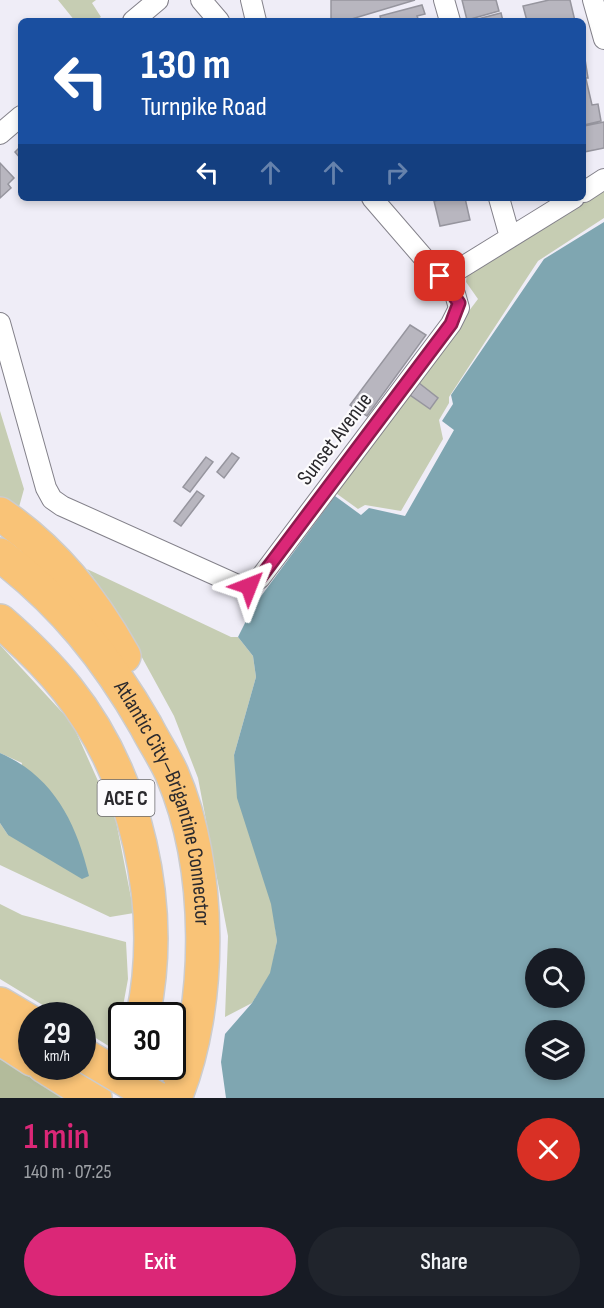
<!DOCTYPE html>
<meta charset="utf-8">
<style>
body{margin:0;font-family:"Sofia Sans Condensed",sans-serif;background:#20242c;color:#f1f3f6;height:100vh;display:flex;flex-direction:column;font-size:22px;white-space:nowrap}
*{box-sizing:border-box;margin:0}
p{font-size:20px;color:#9ea1a6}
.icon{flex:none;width:33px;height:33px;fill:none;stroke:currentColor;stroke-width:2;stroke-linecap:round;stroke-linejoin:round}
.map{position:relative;height:1098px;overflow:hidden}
.details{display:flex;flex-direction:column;background:#171b24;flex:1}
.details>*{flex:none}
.guide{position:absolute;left:18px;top:18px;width:568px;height:183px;border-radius:9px;box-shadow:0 3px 9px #0003;background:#1a4fa0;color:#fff;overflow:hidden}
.fabs{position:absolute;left:525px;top:948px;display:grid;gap:12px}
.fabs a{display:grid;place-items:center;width:60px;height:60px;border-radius:50%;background:#171b24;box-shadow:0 3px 9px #0003;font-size:30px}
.speed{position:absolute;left:18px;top:1002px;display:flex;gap:12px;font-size:30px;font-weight:700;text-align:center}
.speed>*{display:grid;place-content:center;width:78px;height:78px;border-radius:50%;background:#171b24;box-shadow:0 3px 9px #0003;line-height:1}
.speed small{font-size:15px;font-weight:400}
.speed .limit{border:3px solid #111;border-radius:9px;background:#fff;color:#111}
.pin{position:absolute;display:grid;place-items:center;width:51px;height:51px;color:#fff;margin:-26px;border-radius:12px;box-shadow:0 3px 9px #0006}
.me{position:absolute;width:66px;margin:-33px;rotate:45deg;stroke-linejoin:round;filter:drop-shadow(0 0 4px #0008)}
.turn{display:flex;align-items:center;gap:21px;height:126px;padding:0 24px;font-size:27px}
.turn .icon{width:78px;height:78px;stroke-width:2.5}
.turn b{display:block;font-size:42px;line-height:51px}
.lanes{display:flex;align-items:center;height:57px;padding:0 24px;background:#0003;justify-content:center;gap:30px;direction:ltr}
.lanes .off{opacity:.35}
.round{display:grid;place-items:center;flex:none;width:63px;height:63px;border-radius:32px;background:#20242c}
.head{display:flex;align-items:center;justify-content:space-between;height:102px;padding:0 24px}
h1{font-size:36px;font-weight:600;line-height:45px;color:#db2777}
.cta{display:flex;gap:12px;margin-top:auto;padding:12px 24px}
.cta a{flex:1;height:69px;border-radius:36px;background:#db2777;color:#fff;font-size:24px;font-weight:600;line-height:69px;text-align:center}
.cta a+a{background:#20242c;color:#f1f3f6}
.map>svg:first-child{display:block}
.green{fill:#c6cdb3}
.forest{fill:#b3bb9b}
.water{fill:#7fa6b1;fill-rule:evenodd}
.building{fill:#b8b6bf;stroke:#96959e;stroke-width:1.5}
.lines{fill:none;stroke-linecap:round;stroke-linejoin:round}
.street-casing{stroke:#83818a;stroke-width:22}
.highway-casing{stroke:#cccccd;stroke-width:36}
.street{stroke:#fff;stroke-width:20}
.highway{stroke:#f9c377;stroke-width:33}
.highway-bridge-casing{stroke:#cccccd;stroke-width:36;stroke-linecap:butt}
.highway-bridge{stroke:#f9c377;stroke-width:33}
.route-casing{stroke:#8e194d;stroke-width:15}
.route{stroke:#db2777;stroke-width:10}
.labels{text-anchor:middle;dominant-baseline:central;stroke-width:4.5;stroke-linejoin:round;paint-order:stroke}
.shield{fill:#fcfbfd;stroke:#6a696c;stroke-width:1.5}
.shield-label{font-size:21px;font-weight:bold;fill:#2b2a2e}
.street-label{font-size:22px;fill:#2b2a2e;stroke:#fcfbfd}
</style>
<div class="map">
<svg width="604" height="1098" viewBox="0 0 604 1098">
<rect width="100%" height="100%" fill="#efedf7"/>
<!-- green -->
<path class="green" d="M 58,0 L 96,0 L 92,3 L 101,17 L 95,21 L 75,21 Z
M 604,186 L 604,218 L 538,261 L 449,397 L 449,403 L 439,420 L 443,439 L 401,511 L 365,505 L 358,509 L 333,491 L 478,299 L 466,282 L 467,273 Z
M 0,411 L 24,489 L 19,507 L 0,497 Z
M 87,569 L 231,637 L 238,637 L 253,656 L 256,677 L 234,755 L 272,904 L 277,941 L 271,973 L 252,1003 L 225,1017 L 228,936 L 198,778 L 174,716 L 115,608 Z
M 0,645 L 72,723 L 116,821 L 134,913 L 110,917 L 0,865 L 0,823 L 8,835 L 22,763 L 0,753 Z
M 0,904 L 22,915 L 126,942 L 128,979 L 115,1050 L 83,1030 L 82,1016 L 59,1015 L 0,979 Z"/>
<!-- forest -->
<path class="forest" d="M 0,1059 L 64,1098 L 0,1098 Z"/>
<!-- water -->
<path class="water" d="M 604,222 L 604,1098 L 226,1098 L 221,1062 L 225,1034 L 252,1003 L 270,973 L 277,941 L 271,904 L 237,798 L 234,755 L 256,677 L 253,656 L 238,637 L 253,607 L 335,496 L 361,515 L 369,508 L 405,516 L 454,430 L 442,421 L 453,404 L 451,395 L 544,259 ZM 536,958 L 574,958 L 574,998 L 536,998 ZM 536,1030 L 574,1030 L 574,1070 L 536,1070 Z
M 0,753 C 53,776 76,822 89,876 L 82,879 L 8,835 L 0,823 Z"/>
<!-- building -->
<path class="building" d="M 331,0 L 415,0 L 345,21 L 331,21 Z
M 462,0 L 496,0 L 499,11 L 467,20 Z
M 549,0 L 570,0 L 575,21 L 527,21 L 523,6 Z
M 422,5 L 425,14 L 417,16 L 419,21 L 381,21 L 380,16 Z
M 501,13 L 503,21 L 470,21 Z
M 584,53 L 588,78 L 584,78 Z
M 584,79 L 586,79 L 592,105 L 598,104 L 601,121 L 584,125 Z
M 604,122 L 604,148 L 584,152 L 584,126 Z
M 21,146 L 21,159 L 15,152 Z
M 0,163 L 14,178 L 8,184 L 11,188 L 0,198 Z
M 448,198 L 465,198 L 470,220 L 440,226 L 434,201 Z
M 410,325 L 426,335 L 367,416 L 350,405 Z
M 419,383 L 438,398 L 430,409 L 410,395 Z
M 232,453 L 239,458 L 224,478 L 217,472 Z
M 206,457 L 213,462 L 190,492 L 183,487 Z
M 197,491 L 204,496 L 181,526 L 174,521 Z"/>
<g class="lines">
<!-- street casing -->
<g class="street-casing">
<path id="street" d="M 201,0 L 219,21
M 251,0 L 256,21
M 444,0 L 450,21
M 593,0 L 604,39
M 133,21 L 158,0
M 0,134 L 21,116
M 584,192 L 604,179
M 499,198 L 510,237
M 443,279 L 574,198
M 0,323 L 46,488 L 52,499 L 62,506 L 240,586 L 249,586 L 260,578 L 451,324 L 459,308 L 455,294 L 372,198"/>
</g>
<!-- highway casing -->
<g class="highway-casing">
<g id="highway">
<path d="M 0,514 C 54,551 92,599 124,656"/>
<path id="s1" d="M 0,555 C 63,603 107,658 146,726 C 154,742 165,758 172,774 C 212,867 213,1005 175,1098"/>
<path d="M 0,621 C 24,642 47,664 67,689 C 137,777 166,905 143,1016"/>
<path d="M 0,1004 L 32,1023"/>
<path d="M 0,1038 L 32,1059"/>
<path d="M 44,1066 L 95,1098"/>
</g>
</g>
<!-- street -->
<use href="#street" class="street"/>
<!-- highway -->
<use href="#highway" class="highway"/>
<!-- highway-bridge casing -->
<g class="highway-bridge-casing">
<path id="highway-bridge" d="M 82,1054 L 156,1098"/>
</g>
<!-- highway-bridge -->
<use href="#highway-bridge" class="highway-bridge"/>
</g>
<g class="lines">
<!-- route casing -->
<g class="route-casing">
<path id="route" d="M 249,586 L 260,578 L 451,324 L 459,303 L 440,276"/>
</g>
<!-- route -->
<use href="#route" class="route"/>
</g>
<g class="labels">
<!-- shield labels -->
<rect class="shield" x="97.5" y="780" width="57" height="36" rx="4.5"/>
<g class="shield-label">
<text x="126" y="798">ACE C</text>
</g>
<!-- street labels -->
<g class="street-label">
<text transform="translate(335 439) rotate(-53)">Sunset Avenue</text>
<text stroke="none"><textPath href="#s1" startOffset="306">Atlantic City–Brigantine Connector</textPath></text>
</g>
</g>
</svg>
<div class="fabs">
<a><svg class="icon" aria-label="search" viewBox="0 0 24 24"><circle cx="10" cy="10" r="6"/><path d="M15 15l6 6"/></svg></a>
<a><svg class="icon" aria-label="layers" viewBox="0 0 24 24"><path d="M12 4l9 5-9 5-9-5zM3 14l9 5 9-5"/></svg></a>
</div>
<div class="speed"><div>29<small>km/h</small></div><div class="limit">30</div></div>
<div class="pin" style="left:440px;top:276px;background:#d93025"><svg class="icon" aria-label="arrive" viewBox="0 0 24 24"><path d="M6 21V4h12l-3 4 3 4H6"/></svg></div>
<svg class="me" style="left:249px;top:586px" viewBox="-20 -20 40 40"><path d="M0-17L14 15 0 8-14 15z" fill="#db2777" stroke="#fff" stroke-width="4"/></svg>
<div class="guide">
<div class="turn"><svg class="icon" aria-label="left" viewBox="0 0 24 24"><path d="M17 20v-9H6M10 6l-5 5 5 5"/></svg><div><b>130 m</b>Turnpike Road</div></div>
<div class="lanes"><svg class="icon" aria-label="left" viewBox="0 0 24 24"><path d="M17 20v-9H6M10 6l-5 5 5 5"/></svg><svg class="icon off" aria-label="ahead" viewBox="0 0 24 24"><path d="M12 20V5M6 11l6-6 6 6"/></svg><svg class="icon off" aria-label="ahead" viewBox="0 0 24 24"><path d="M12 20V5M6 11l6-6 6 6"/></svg><svg class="icon off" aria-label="right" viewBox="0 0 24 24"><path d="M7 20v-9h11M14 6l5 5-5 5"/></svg></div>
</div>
</div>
<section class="details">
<div class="head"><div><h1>1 min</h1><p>140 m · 07:25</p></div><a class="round" style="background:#d93025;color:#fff"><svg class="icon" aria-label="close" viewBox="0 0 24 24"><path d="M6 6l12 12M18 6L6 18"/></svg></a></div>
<div class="cta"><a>Exit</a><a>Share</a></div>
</section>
